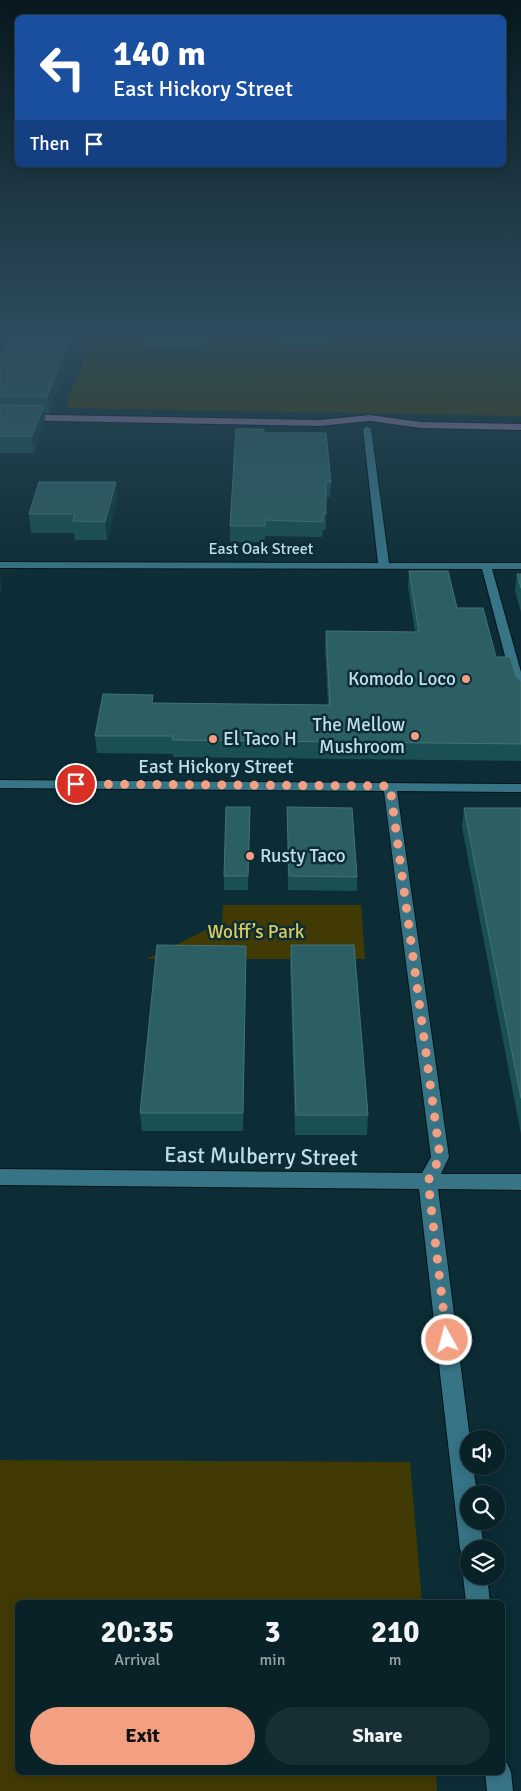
<!DOCTYPE html>
<meta charset="utf-8">
<style>
body{margin:0;font-family:Signika,sans-serif;background:#172f34;color:#f1f3f6;height:100vh;display:flex;flex-direction:column;font-size:19px;white-space:nowrap}
*{box-sizing:border-box;margin:0}
p{font-size:16px;color:#99a4a8}
.icon{flex:none;width:28px;height:28px;fill:none;stroke:currentColor;stroke-width:2;stroke-linecap:round;stroke-linejoin:round}
.map{position:relative;flex:1;overflow:hidden}
.details{position:absolute;left:15px;top:1600px;width:490px;height:175px;display:flex;flex-direction:column;background:#092228;border-radius:8px;box-shadow:0 2px 12px #0003,0 0 0 1px #293f45}
.details>*{flex:none}
.banner{position:absolute;left:15px;top:15px;width:491px;height:152px;border-radius:8px;box-shadow:0 2px 12px #0003,0 0 0 1px #293f45;background:#1a4fa0;color:#fff;overflow:hidden}
.fabs{position:absolute;left:460px;top:1430px;display:grid;gap:10px}
.fabs a{display:grid;place-items:center;width:45px;height:45px;border-radius:50%;background:#092228;box-shadow:0 2px 12px #0003,0 0 0 1px #293f45;font-size:25px}
.pin{position:absolute;display:grid;place-items:center;width:42px;height:42px;color:#fff;margin:-21px;border:2px solid #fff;border-radius:50%;box-shadow:0 1px 5px #0007}
.me{position:absolute;width:55px;margin:-28px;rotate:353deg;stroke-linejoin:round;filter:drop-shadow(0 0 4px #0008)}
.turn{display:flex;align-items:center;gap:18px;height:105px;padding:0 15px;font-size:22px}
.turn .icon{width:65px;height:65px;stroke-width:2.5}
.turn b{display:block;font-size:35px;line-height:42px}
.then{display:flex;align-items:center;height:48px;padding:0 15px;background:#0003;gap:10px;font-size:19px}
.eta{display:flex;justify-content:space-evenly;align-items:center;height:85px;text-align:center}
.eta b{font-size:30px;font-weight:700;line-height:35px}
.cta{display:flex;gap:10px;margin-top:auto;padding:10px 15px}
.cta a{flex:1;height:58px;border-radius:30px;background:#f39f82;color:#111;font-size:20px;font-weight:700;line-height:58px;text-align:center}
.cta a+a{background:#172f34;color:#f1f3f6}
.map>svg:first-child{display:block}
.green{fill:#423a04}
.lines{fill:none;stroke-linecap:round;stroke-linejoin:round}
.minor-casing{stroke:#021419;stroke-width:2}
.major-casing{stroke:#021419;stroke-width:2}
.minor{fill:#377486;fill-rule:evenodd}
.major{fill:#8c709b;fill-rule:evenodd}
.wall{fill:#1a5053}
.shaded-wall{fill:#0d3b41}
.building{fill:#2c5f63;stroke:#437378}
.route{stroke:#f39f82;stroke-width:9;stroke-dasharray:0 16.2}
.poi-dot{fill:#f39f82;stroke:#0c2d36;stroke-width:2}
.labels{text-anchor:middle;dominant-baseline:central;stroke-width:5;stroke-linejoin:round;paint-order:stroke}
.far-street-label{font-size:16px;fill:#c1dfe9;stroke:#0c2d36}
.poi-label{font-size:19px;fill:#c1dfe9;stroke:#0c2d36;text-anchor:end}
.street-label{font-size:19px;fill:#c1dfe9;stroke:#0c2d36}
.park-label{font-size:19px;fill:#ddcb5b;stroke:#0c2d36}
.near-street-label{font-size:22px;fill:#c1dfe9;stroke:#0c2d36}
</style>
<div class="map">
<svg width="521" height="1791" viewBox="0 0 521 1791">
<rect width="100%" height="100%" fill="#0c2d36"/>
<!-- green -->
<path class="green" d="M 96,331 L 521,331 L 521,416 L 68,408 L 68,399 Z
M 223,905 L 361,905 L 365,959 L 147,959 L 222,922 Z
M 0,1460 L 410,1462 L 422,1602 L 18,1602 L 18,1772 L 436,1772 L 437,1791 L 0,1791 Z"/>
<g class="lines">
<!-- minor casing -->
<g class="minor-casing">
<path id="minor" d="M 367,426 L 371,429 L 389,563 L 521,563 L 521,569 L 492,569 L 521,672 L 521,698 L 515,694 L 482,569 L 0,568 L 0,562 L 378,563 L 363,429 Z
M 0,780 L 521,784 L 521,792 L 397,791 L 449,1157 L 441,1174 L 521,1174 L 521,1190 L 438,1189 L 470,1439 L 469,1466 L 473,1466 L 477,1494 L 469,1494 L 469,1521 L 480,1521 L 484,1549 L 469,1549 L 469,1559 L 464,1557 L 460,1549 L 419,1189 L 0,1185 L 0,1169 L 422,1173 L 431,1157 L 384,791 L 0,788 Z
M 469,1567 L 469,1576 L 487,1576 L 490,1602 L 466,1602 L 463,1576 Z
M 502,1761 L 507,1763 L 511,1772 L 513,1791 L 487,1791 L 485,1772 L 502,1772 Z"/>
</g>
<!-- major casing -->
<g class="major-casing">
<path id="major" d="M 0,414 L 319,420 L 370,415 L 421,422 L 521,424 L 521,430 L 421,428 L 370,421 L 319,426 L 0,420 Z"/>
</g>
<!-- minor -->
<use href="#minor" class="minor"/>
<!-- major -->
<use href="#major" class="major"/>
</g>
<!-- wall -->
<path class="wall" d="M 146,331 L 207,331 L 203,351 L 142,350 L 141,345 Z
M 329,331 L 329,348 L 293,350 L 293,347 L 281,347 L 281,341 Z
M 79,332 L 49,413 L 44,413 L 45,423 L 34,453 L 0,453 L 0,359 Z
M 264,433 L 331,482 L 330,497 L 326,497 L 326,530 L 323,530 L 322,537 L 265,536 L 265,542 L 230,542 L 230,526 Z
M 116,482 L 117,500 L 107,540 L 75,540 L 74,533 L 31,533 L 29,514 Z
M 409,571 L 457,608 L 496,657 L 516,677 L 521,681 L 521,761 L 173,757 L 173,754 L 97,753 L 95,736 L 153,703 L 328,705 L 325,648 L 326,631 L 415,632 L 408,587 Z
M 517,574 L 521,574 L 521,612 L 515,591 Z
M 250,807 L 248,890 L 224,890 L 224,876 Z
M 287,807 L 357,877 L 357,891 L 288,890 Z
M 464,808 L 521,808 L 521,1134 L 462,827 Z
M 291,945 L 368,1115 L 367,1135 L 295,1135 L 290,964 Z
M 246,963 L 243,1131 L 142,1131 L 140,1113 Z"/>
<!-- shaded-wall -->
<path class="shaded-wall" d="M 72,331 L 78,331 L 79,332 L 49,413 L 47,397 Z
M 206,331 L 207,331 L 203,351 L 203,346 Z
M 44,406 L 45,423 L 34,453 L 32,436 Z
M 116,482 L 117,500 L 107,540 L 105,522 Z
M 0,575 L 2,587 L 0,594 Z
M 250,807 L 250,821 L 248,890 L 248,876 Z
M 246,946 L 246,963 L 243,1131 L 243,1113 Z"/>
<!-- building -->
<path class="building" d="M 13,331 L 72,331 L 47,397 L 0,396 L 0,359 Z
M 146,331 L 206,331 L 203,346 L 141,345 Z
M 283,331 L 329,331 L 329,343 L 293,344 L 293,342 L 281,341 Z
M 0,405 L 44,406 L 32,436 L 0,436 Z
M 236,429 L 264,429 L 264,433 L 326,433 L 331,482 L 326,482 L 326,514 L 323,514 L 323,522 L 265,520 L 265,526 L 230,526 Z
M 39,482 L 116,482 L 105,522 L 73,521 L 75,514 L 29,514 Z
M 409,571 L 448,571 L 457,608 L 483,608 L 496,657 L 510,657 L 516,677 L 521,681 L 521,744 L 172,740 L 173,736 L 95,736 L 103,694 L 153,695 L 152,703 L 330,705 L 326,631 L 419,632 Z
M 517,574 L 521,574 L 521,588 Z
M 226,807 L 250,807 L 248,876 L 224,876 Z
M 287,807 L 352,808 L 357,877 L 289,876 Z
M 464,808 L 521,808 L 521,1098 Z
M 157,945 L 246,946 L 243,1113 L 140,1113 Z
M 291,945 L 354,945 L 368,1115 L 296,1115 Z"/>
<!-- sky -->
<linearGradient id="sky" x2="0" y2="1"><stop stop-color="#07191e"/><stop offset="0.57" stop-color="#2e4c5d"/><stop offset="1" stop-color="#2e4c5d" stop-opacity="0"/></linearGradient>
<rect width="521" height="582" fill="url(#sky)"/>
<g class="lines">
<!-- route -->
<path class="route" d="M 76,784 L 390,786 L 440,1157 L 428,1181 L 447,1340"/>
</g>
<!-- markers -->
<g class="poi-dot">
<circle cx="466" cy="679" r="5"/>
<circle cx="415" cy="736" r="5"/>
<circle cx="213" cy="739" r="5"/>
<circle cx="250" cy="856" r="5"/>
</g>
<g class="labels">
<!-- far-street labels -->
<g class="far-street-label">
<text x="261" y="549">East Oak Street</text>
</g>
<!-- poi labels -->
<g class="poi-label">
<text x="456" y="679">Komodo Loco</text>
<text x="405" y="725">The Mellow<tspan x="405" dy="22">Mushroom</tspan></text>
<text x="223" y="739" text-anchor="start">El Taco H</text>
<text x="260" y="856" text-anchor="start">Rusty Taco</text>
</g>
<!-- street labels -->
<g class="street-label">
<text x="216" y="767">East Hickory Street</text>
</g>
<!-- park labels -->
<g class="park-label">
<text x="256" y="932">Wolff’s Park</text>
</g>
<!-- near-street labels -->
<g class="near-street-label">
<text transform="translate(261 1156) rotate(1)">East Mulberry Street</text>
</g>
</g>
</svg>
<div class="fabs">
<a><svg class="icon" aria-label="sound" viewBox="0 0 24 24"><path d="M4 9h4l5-4v14l-5-4H4zM17 9q2 3 0 6"/></svg></a>
<a><svg class="icon" aria-label="search" viewBox="0 0 24 24"><circle cx="10" cy="10" r="6"/><path d="M15 15l6 6"/></svg></a>
<a><svg class="icon" aria-label="layers" viewBox="0 0 24 24"><path d="M12 4l9 5-9 5-9-5zM3 14l9 5 9-5"/></svg></a>
</div>
<div class="pin" style="left:76px;top:784px;background:#d93025"><svg class="icon" aria-label="arrive" viewBox="0 0 24 24"><path d="M6 21V4h12l-3 4 3 4H6"/></svg></div>
<svg class="me" style="left:447px;top:1340px" viewBox="-20 -20 40 40"><circle r="17" fill="#f39f82" stroke="#fff" stroke-width="3"/><path d="M0-11L8 9 0 5-8 9z" fill="#fff"/></svg>
<div class="banner">
<div class="turn"><svg class="icon" aria-label="left" viewBox="0 0 24 24"><path d="M17 20v-9H6M10 6l-5 5 5 5"/></svg><div><b>140 m</b>East Hickory Street</div></div>
<div class="then">Then<svg class="icon" aria-label="arrive" viewBox="0 0 24 24"><path d="M6 21V4h12l-3 4 3 4H6"/></svg></div>
</div>
<section class="details">
<div class="eta">
<div><b>20:35</b><p>Arrival</p></div>
<div><b>3</b><p>min</p></div>
<div><b>210</b><p>m</p></div>
</div>
<div class="cta"><a>Exit</a><a>Share</a></div>
</section>
</div>
